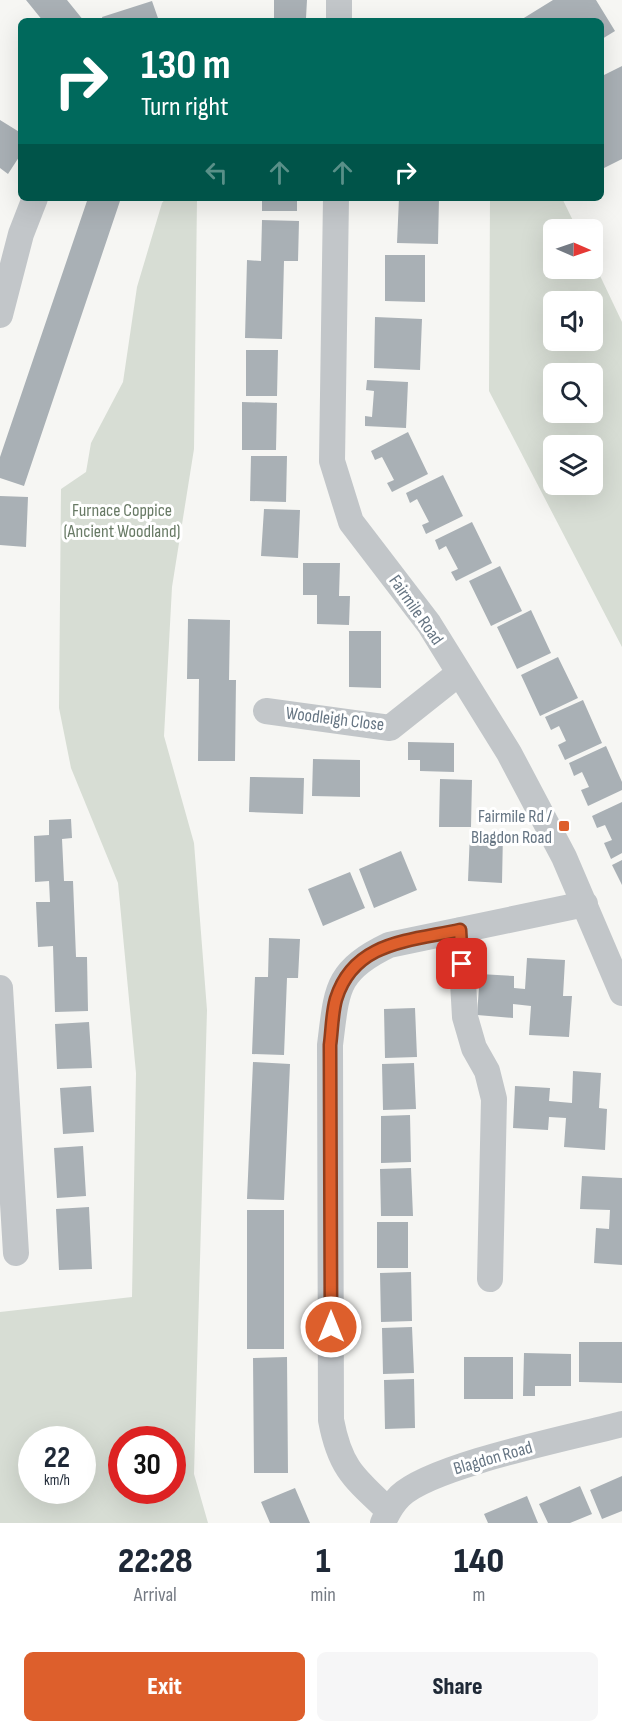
<!DOCTYPE html>
<style>
body{margin:0;font-family:"Sofia Sans Condensed",sans-serif;background:#f6f6f7;color:#1f2937;height:100vh;display:flex;flex-direction:column;font-size:22px;white-space:nowrap}
*{box-sizing:border-box;margin:0}
p{font-size:20px;color:#747a83}
.icon{flex:none;width:33px;height:33px;fill:none;stroke:currentColor;stroke-width:2;stroke-linecap:round;stroke-linejoin:round}
.map{position:relative;height:1523px;overflow:hidden}
.sheet{display:flex;flex-direction:column;background:#fff;flex:1}
.sheet>*{flex:none}
.guide{position:absolute;left:18px;top:18px;width:586px;height:183px;border-radius:9px;box-shadow:0 6px 24px #0002;background:#00695c;color:#fff;overflow:hidden}
.needle{width:39px;rotate:92deg}
.fabs{position:absolute;left:543px;top:219px;display:grid;gap:12px}
.fabs a{display:grid;place-items:center;width:60px;height:60px;border-radius:9px;background:#fff;box-shadow:0 6px 24px #0002;font-size:30px}
.speed{position:absolute;left:18px;top:1426px;display:flex;gap:12px;font-size:30px;font-weight:700;text-align:center}
.speed>*{display:grid;place-content:center;width:78px;height:78px;border-radius:50%;background:#fff;box-shadow:0 6px 24px #0002;line-height:1}
.speed small{font-size:15px;font-weight:400}
.speed .limit{border:9px solid #d22;background:#fff;color:#111}
.pin{position:absolute;display:grid;place-items:center;width:51px;height:51px;color:#fff;margin:-26px;border-radius:12px;box-shadow:0 3px 9px #0006}
.me{position:absolute;width:66px;margin:-33px;rotate:0deg;stroke-linejoin:round;filter:drop-shadow(0 0 4px #0008)}
.turn{display:flex;align-items:center;gap:21px;height:126px;padding:0 24px;font-size:27px}
.turn .icon{width:78px;height:78px;stroke-width:2.5}
.turn b{display:block;font-size:42px;line-height:51px}
.lanes{display:flex;align-items:center;height:57px;padding:0 24px;background:#0003;justify-content:center;gap:30px;direction:ltr}
.lanes .off{opacity:.35}
.eta{display:flex;justify-content:space-evenly;align-items:center;height:102px;text-align:center}
.eta b{font-size:36px;font-weight:800;line-height:42px}
.button{display:flex;gap:12px;margin-top:auto;padding:12px 24px}
.button a{flex:1;height:69px;border-radius:9px;background:#dd5f2c;color:#fff;font-size:24px;font-weight:800;line-height:69px;text-align:center}
.button a+a{background:#f6f6f7;color:#1f2937}
.map>svg:first-child{display:block}
.green{fill:#d7ddd4;fill-rule:evenodd}
.building{fill:#a9b0b5}
.lines{fill:none;stroke-linecap:round;stroke-linejoin:round}
.minor{stroke:#c2c6c9;stroke-width:26}
.route-casing{stroke:#903e1d;stroke-width:15}
.route{stroke:#dd5f2c;stroke-width:10}
.poi-dot{fill:#dd5f2c;stroke:#fff;stroke-width:2}
.labels{text-anchor:middle;dominant-baseline:central;stroke-width:6;stroke-linejoin:round;paint-order:stroke}
.park-label{font-size:18px;fill:#687a65;stroke:#fff}
.street-label{font-size:18px;fill:#667583;stroke:#fff}
.poi-label{font-size:18px;fill:#667583;stroke:#fff;text-anchor:end}
</style>
<div class="map">
<svg width="622" height="1523" viewBox="0 0 622 1523">
<rect width="100%" height="100%" fill="#f6f6f3"/>
<!-- green -->
<path class="green" d="M 166,198 L 197,198 L 194,449 L 172,587 L 164,736 L 194,843 L 207,1010 L 194,1474 L 208,1523 L 0,1523 L 0,1312 L 132,1297 L 136,1073 L 118,883 L 71,768 L 59,708 L 61,489 L 86,472 L 91,443 L 123,382 L 137,287 L 162,203 ZM 32,1440 L 82,1440 L 82,1491 L 32,1491 ZM 122,1440 L 172,1440 L 172,1491 L 122,1491 Z
M 490,198 L 562,198 L 577,229 L 554,230 L 554,268 L 592,268 L 593,261 L 622,322 L 622,647 L 489,391 ZM 554,302 L 592,302 L 592,340 L 554,340 ZM 554,374 L 592,374 L 592,412 L 554,412 ZM 554,446 L 592,446 L 592,484 L 554,484 Z"/>
<!-- building -->
<path class="building" d="M 26,0 L 67,0 L 84,21 L 43,21 Z
M 274,0 L 307,0 L 306,18 L 274,18 Z
M 553,0 L 596,0 L 615,31 L 602,39 L 602,21 L 519,21 Z
M 152,1 L 159,21 L 103,21 L 102,17 Z
M 622,66 L 622,159 L 602,169 L 602,76 Z
M 0,120 L 21,133 L 21,154 L 8,174 L 0,168 Z
M 88,198 L 121,198 L 24,486 L 0,478 L 0,457 Z
M 262,198 L 297,198 L 297,211 L 262,211 Z
M 399,198 L 439,198 L 438,244 L 397,243 Z
M 262,220 L 299,221 L 298,261 L 284,261 L 282,339 L 245,338 L 247,260 L 261,261 Z
M 385,255 L 425,255 L 425,302 L 385,301 Z
M 375,317 L 422,319 L 420,370 L 374,368 Z
M 246,350 L 278,350 L 277,396 L 246,396 Z
M 367,380 L 408,382 L 406,428 L 365,426 L 365,416 L 372,417 L 374,391 L 366,390 Z
M 242,402 L 277,403 L 276,450 L 242,450 Z
M 408,432 L 428,474 L 392,492 L 387,483 L 394,480 L 382,457 L 375,460 L 371,451 Z
M 251,456 L 287,456 L 286,502 L 250,501 Z
M 443,475 L 463,516 L 426,534 L 422,525 L 429,522 L 417,499 L 410,503 L 406,493 Z
M 0,496 L 28,497 L 26,547 L 0,545 Z
M 264,509 L 300,510 L 298,558 L 261,556 Z
M 472,522 L 492,563 L 456,581 L 451,572 L 458,569 L 446,546 L 439,550 L 435,540 Z
M 303,563 L 340,563 L 339,596 L 350,596 L 349,625 L 317,624 L 317,595 L 303,595 Z
M 500,566 L 522,611 L 491,626 L 469,581 Z
M 531,610 L 551,653 L 517,669 L 497,627 Z
M 188,619 L 230,620 L 229,680 L 236,680 L 235,761 L 198,761 L 199,679 L 187,679 Z
M 349,631 L 381,631 L 381,688 L 349,687 Z
M 558,657 L 578,698 L 540,716 L 521,675 Z
M 583,700 L 602,743 L 565,760 L 558,745 L 566,741 L 559,726 L 551,730 L 545,717 Z
M 408,742 L 454,743 L 454,772 L 420,771 L 420,760 L 408,760 Z
M 606,746 L 622,782 L 622,790 L 588,806 L 581,790 L 589,787 L 582,772 L 574,776 L 569,763 Z
M 313,759 L 360,760 L 360,797 L 312,796 Z
M 250,777 L 304,778 L 303,814 L 249,812 Z
M 440,779 L 472,780 L 471,827 L 439,827 Z
M 622,802 L 622,853 L 611,859 L 604,843 L 612,840 L 605,825 L 597,828 L 592,816 Z
M 71,819 L 72,838 L 62,839 L 64,881 L 73,881 L 76,957 L 87,957 L 88,1011 L 55,1012 L 53,946 L 38,947 L 36,902 L 50,902 L 49,881 L 35,882 L 34,836 L 49,835 L 49,820 Z
M 470,832 L 503,833 L 502,883 L 468,881 Z
M 401,851 L 417,890 L 374,908 L 359,869 Z
M 622,860 L 622,885 L 612,865 Z
M 350,872 L 365,908 L 323,926 L 308,889 Z
M 269,938 L 300,939 L 298,978 L 287,978 L 284,1055 L 252,1054 L 255,977 L 268,977 Z
M 527,958 L 565,960 L 563,996 L 572,996 L 569,1037 L 529,1035 L 531,1006 L 513,1004 L 513,1018 L 477,1015 L 480,974 L 514,976 L 514,988 L 525,989 Z
M 415,1008 L 417,1057 L 385,1058 L 384,1009 Z
M 89,1022 L 92,1068 L 57,1069 L 55,1024 Z
M 253,1062 L 290,1064 L 284,1200 L 247,1199 Z
M 414,1063 L 416,1109 L 383,1110 L 382,1064 Z
M 573,1071 L 601,1073 L 599,1108 L 607,1109 L 605,1150 L 564,1147 L 566,1118 L 549,1117 L 548,1130 L 513,1128 L 515,1086 L 550,1088 L 549,1101 L 572,1103 Z
M 91,1086 L 94,1132 L 63,1134 L 60,1088 Z
M 410,1115 L 411,1162 L 381,1163 L 381,1116 Z
M 83,1146 L 86,1196 L 57,1198 L 54,1148 Z
M 411,1168 L 413,1216 L 381,1216 L 380,1169 Z
M 582,1176 L 622,1178 L 622,1265 L 594,1263 L 596,1228 L 609,1229 L 610,1210 L 580,1209 Z
M 89,1207 L 92,1269 L 59,1270 L 56,1209 Z
M 247,1210 L 284,1210 L 284,1349 L 247,1349 Z
M 377,1222 L 408,1222 L 408,1268 L 377,1268 Z
M 411,1272 L 412,1321 L 381,1322 L 380,1273 Z
M 412,1327 L 414,1373 L 383,1374 L 382,1328 Z
M 579,1342 L 622,1342 L 622,1383 L 579,1382 Z
M 524,1353 L 571,1354 L 571,1386 L 535,1386 L 535,1396 L 523,1396 Z
M 287,1357 L 288,1473 L 254,1473 L 253,1358 Z
M 464,1357 L 513,1357 L 513,1399 L 464,1399 Z
M 414,1379 L 415,1428 L 385,1429 L 384,1380 Z
M 622,1476 L 622,1511 L 602,1519 L 590,1490 Z
M 580,1486 L 592,1514 L 570,1523 L 548,1523 L 539,1504 Z
M 295,1488 L 310,1523 L 270,1523 L 261,1502 Z
M 527,1496 L 538,1523 L 488,1523 L 484,1514 Z"/>
<g class="lines">
<!-- minor -->
<path class="minor" d="M 339,0 L 339,21
M 336,198 L 332,461 L 351,522 L 429,624 L 509,753 L 564,857 L 622,993
M 0,315 L 21,234 L 35,198
M 266,711 L 390,728 L 458,674
M 460,930 L 465,1017 L 474,1048 L 487,1071 L 494,1099 L 490,1279
M 0,988 L 16,1253
M 388,1510 C 354,1478 340,1468 331,1420 L 330,1045 C 337,990 335,971 389,945 L 585,904
M 383,1523 C 387,1513 392,1504 400,1496 C 432,1465 573,1437 622,1424"/>
</g>
<g class="lines">
<!-- route casing -->
<g class="route-casing">
<path id="route" d="M 331,1327 L 330,1045 C 332,1030 332,1013 336,999 C 354,941 410,941 460,930 L 462,964"/>
</g>
<!-- route -->
<use href="#route" class="route"/>
</g>
<!-- markers -->
<rect class="poi-dot" x="558" y="820" width="12" height="12" rx="3"/>
<g class="labels">
<!-- park labels -->
<g class="park-label">
<text x="122" y="510">Furnace Coppice<tspan x="122" dy="21">(Ancient Woodland)</tspan></text>
</g>
<!-- street labels -->
<g class="street-label">
<text transform="translate(416 610) rotate(55)">Fairmile Road</text>
<text transform="translate(335 719) rotate(7)">Woodleigh Close</text>
<text transform="translate(493 1458) rotate(-16)">Blagdon Road</text>
</g>
<!-- poi labels -->
<g class="poi-label">
<text x="552" y="816">Fairmile Rd /<tspan x="552" dy="21">Blagdon Road</tspan></text>
</g>
</g>
</svg>
<div class="fabs">
<a><svg class="needle" viewBox="-14 -14 28 28"><path d="M0-13l5 13h-10z" fill="#e53935"/><path d="M0 13l5-13h-10z" fill="#747a83"/></svg></a>
<a><svg class="icon" aria-label="sound" viewBox="0 0 24 24"><path d="M4 9h4l5-4v14l-5-4H4zM17 9q2 3 0 6"/></svg></a>
<a><svg class="icon" aria-label="search" viewBox="0 0 24 24"><circle cx="10" cy="10" r="6"/><path d="M15 15l6 6"/></svg></a>
<a><svg class="icon" aria-label="layers" viewBox="0 0 24 24"><path d="M12 4l9 5-9 5-9-5zM3 14l9 5 9-5"/></svg></a>
</div>
<div class="speed"><div>22<small>km/h</small></div><div class="limit">30</div></div>
<div class="pin" style="left:462px;top:964px;background:#d93025"><svg class="icon" aria-label="arrive" viewBox="0 0 24 24"><path d="M6 21V4h12l-3 4 3 4H6"/></svg></div>
<svg class="me" style="left:331px;top:1327px" viewBox="-20 -20 40 40"><circle r="17" fill="#dd5f2c" stroke="#fff" stroke-width="3"/><path d="M0-11L8 9 0 5-8 9z" fill="#fff"/></svg>
<div class="guide">
<div class="turn"><svg class="icon" aria-label="right" viewBox="0 0 24 24"><path d="M7 20v-9h11M14 6l5 5-5 5"/></svg><div><b>130 m</b>Turn right</div></div>
<div class="lanes"><svg class="icon off" aria-label="left" viewBox="0 0 24 24"><path d="M17 20v-9H6M10 6l-5 5 5 5"/></svg><svg class="icon off" aria-label="ahead" viewBox="0 0 24 24"><path d="M12 20V5M6 11l6-6 6 6"/></svg><svg class="icon off" aria-label="ahead" viewBox="0 0 24 24"><path d="M12 20V5M6 11l6-6 6 6"/></svg><svg class="icon" aria-label="right" viewBox="0 0 24 24"><path d="M7 20v-9h11M14 6l5 5-5 5"/></svg></div>
</div>
</div>
<section class="sheet">
<div class="eta">
<div><b>22:28</b><p>Arrival</p></div>
<div><b>1</b><p>min</p></div>
<div><b>140</b><p>m</p></div>
</div>
<div class="button"><a>Exit</a><a>Share</a></div>
</section>
